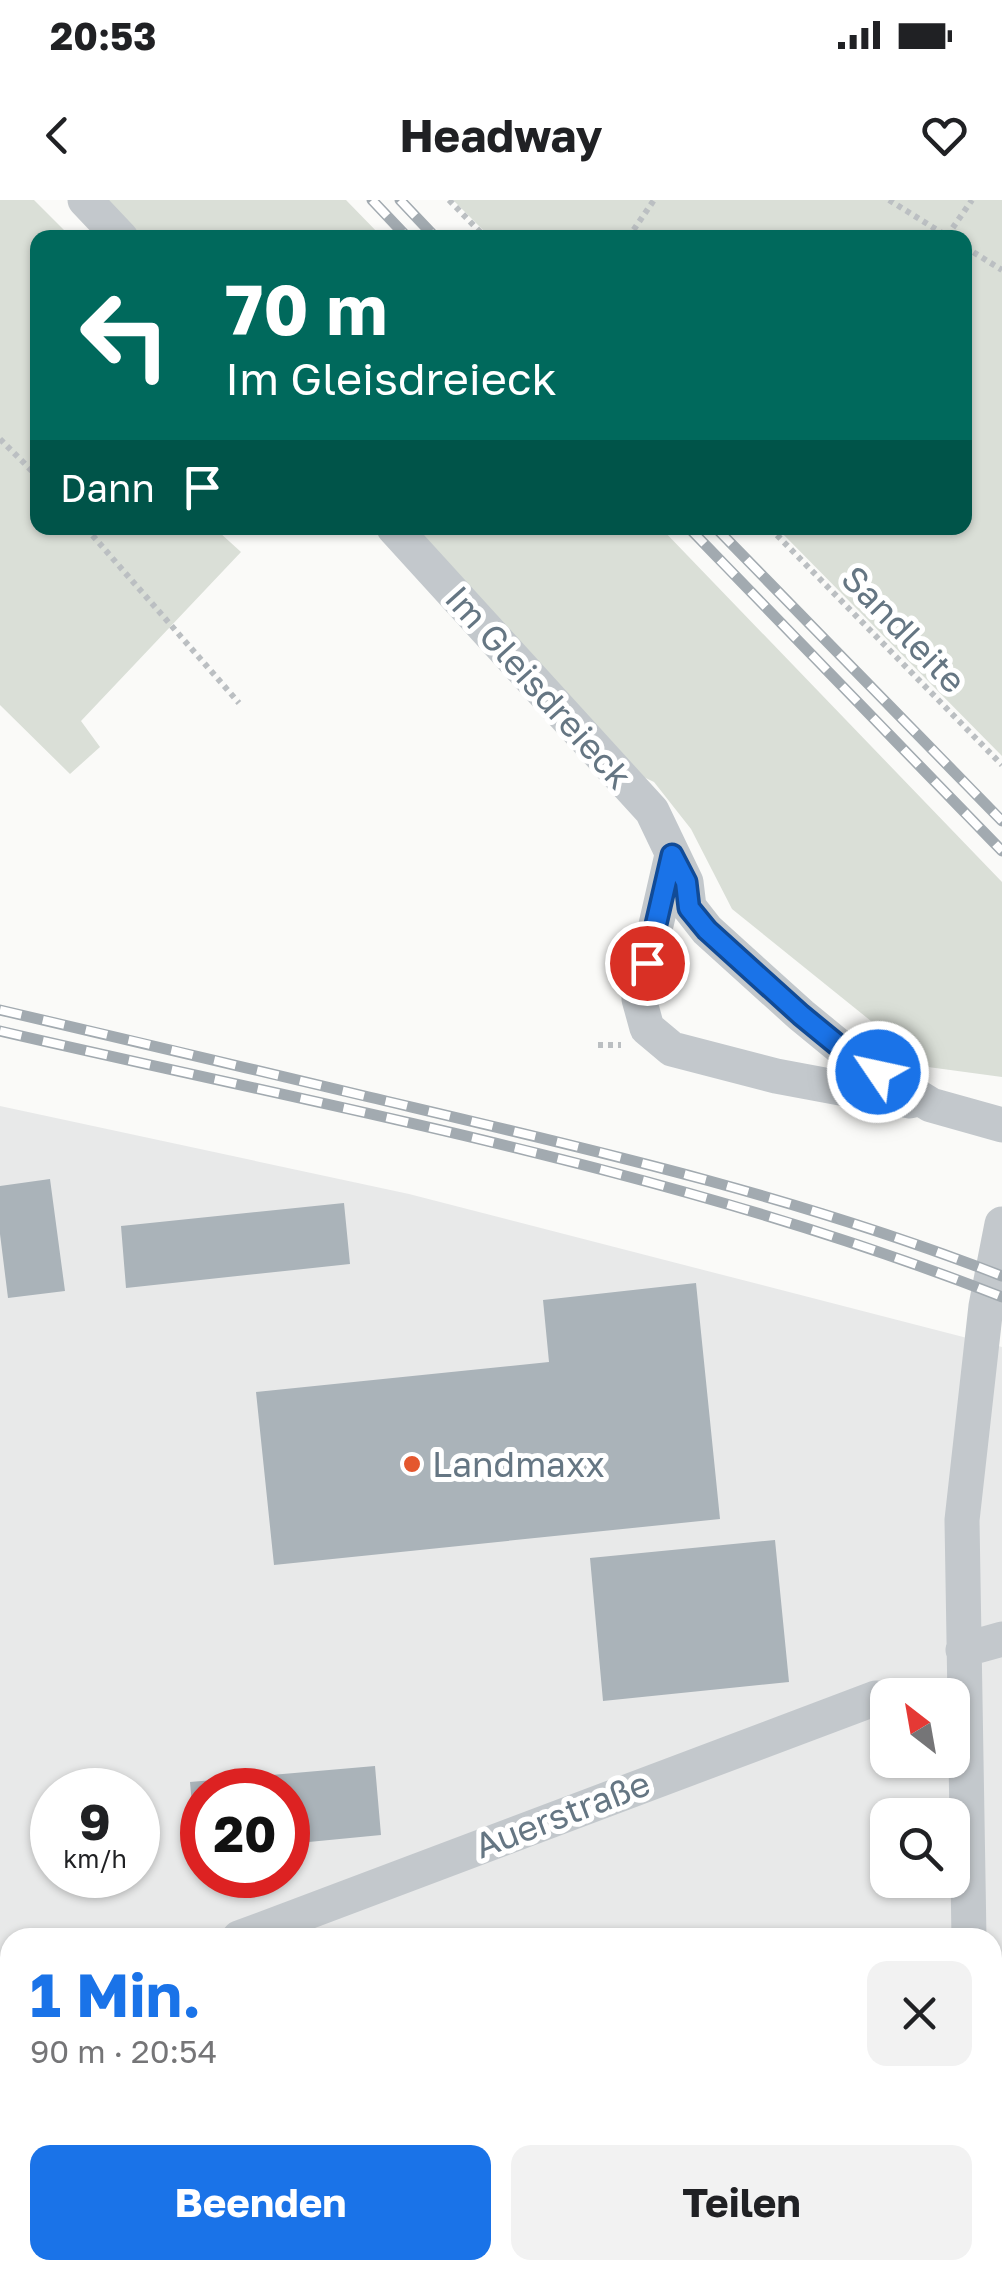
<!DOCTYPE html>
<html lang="de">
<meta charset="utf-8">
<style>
body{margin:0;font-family:"Golos Text",sans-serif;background:#f2f2f2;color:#202124;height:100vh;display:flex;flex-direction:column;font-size:38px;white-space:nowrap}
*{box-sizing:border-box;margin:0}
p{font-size:32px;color:#757577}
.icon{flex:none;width:55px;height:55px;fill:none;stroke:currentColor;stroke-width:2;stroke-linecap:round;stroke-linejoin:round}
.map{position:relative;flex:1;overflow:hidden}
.side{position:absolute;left:0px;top:1728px;width:1002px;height:352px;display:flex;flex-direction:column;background:#fff;border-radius:30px 30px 0 0;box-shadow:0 2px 8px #0004}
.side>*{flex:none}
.banner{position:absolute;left:30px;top:30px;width:942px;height:305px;border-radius:20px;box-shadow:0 2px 8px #0004;background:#00695c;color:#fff;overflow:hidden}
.needle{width:65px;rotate:329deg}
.controls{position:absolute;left:870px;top:1478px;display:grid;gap:20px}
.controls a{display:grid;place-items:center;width:100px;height:100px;border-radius:20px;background:#fff;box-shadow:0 2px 8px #0004;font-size:50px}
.speed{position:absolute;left:30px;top:1568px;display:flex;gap:20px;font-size:50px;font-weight:700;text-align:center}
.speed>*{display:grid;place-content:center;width:130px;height:130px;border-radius:50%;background:#fff;box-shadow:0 2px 8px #0004;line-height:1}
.speed small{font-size:25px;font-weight:400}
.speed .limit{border:15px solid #d22;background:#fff;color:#111}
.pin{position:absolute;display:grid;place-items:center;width:85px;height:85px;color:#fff;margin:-42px;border:5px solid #fff;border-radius:50%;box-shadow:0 2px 10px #0007}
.me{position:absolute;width:110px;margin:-55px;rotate:304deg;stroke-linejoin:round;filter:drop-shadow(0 0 8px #0008)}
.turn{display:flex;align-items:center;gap:35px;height:210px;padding:0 30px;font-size:45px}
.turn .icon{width:130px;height:130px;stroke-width:2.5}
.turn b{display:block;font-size:70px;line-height:85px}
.then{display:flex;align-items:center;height:95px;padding:0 30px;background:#0003;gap:20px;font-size:38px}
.round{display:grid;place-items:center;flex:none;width:105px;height:105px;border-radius:20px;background:#f2f2f2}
.overview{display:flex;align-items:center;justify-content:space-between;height:170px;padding:0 30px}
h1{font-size:60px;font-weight:700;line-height:75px;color:#1a73e8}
.action{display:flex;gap:20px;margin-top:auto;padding:20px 30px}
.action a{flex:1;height:115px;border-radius:20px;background:#1a73e8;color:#fff;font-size:40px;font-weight:700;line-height:115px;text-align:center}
.action a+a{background:#f2f2f2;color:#202124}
.status{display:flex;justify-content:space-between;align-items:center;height:70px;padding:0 50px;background:#fff;direction:ltr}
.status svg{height:28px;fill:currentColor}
header{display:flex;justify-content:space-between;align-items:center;height:130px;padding:0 30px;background:#fff;font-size:45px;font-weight:700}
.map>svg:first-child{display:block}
.built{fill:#e8e9e9;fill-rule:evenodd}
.green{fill:#dadfd7}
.building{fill:#aab3b9}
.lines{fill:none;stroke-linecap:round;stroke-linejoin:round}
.path{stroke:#bbbfc2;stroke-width:6;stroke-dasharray:5 5;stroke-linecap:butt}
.minor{stroke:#c3c8cc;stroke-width:35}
.rail-casing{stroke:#a2aab0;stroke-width:11}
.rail{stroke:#fff;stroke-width:8;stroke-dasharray:22;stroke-linecap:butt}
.route-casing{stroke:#114b97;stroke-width:25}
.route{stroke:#1a73e8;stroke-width:18}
.poi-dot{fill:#e4572e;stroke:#fff;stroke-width:4}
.labels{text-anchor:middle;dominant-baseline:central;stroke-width:10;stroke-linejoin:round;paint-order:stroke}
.street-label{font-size:35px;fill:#657683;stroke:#fff}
.poi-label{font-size:35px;fill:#657683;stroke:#fff;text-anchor:start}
</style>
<div class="status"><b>20:53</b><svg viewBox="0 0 49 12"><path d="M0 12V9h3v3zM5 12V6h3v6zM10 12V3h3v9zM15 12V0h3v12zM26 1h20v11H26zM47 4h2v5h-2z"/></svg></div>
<header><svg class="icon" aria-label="back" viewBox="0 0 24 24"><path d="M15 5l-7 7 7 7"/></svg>Headway<svg class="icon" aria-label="heart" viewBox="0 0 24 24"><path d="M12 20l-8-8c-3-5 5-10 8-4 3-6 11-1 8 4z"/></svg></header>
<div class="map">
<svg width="1002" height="2078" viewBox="0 0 1002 2078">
<rect width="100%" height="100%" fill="#fafaf8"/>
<!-- built -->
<path class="built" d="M 0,906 L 409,994 L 1002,1147 L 1002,2078 L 0,2078 ZM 888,1495 L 952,1495 L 952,1560 L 888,1560 ZM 52,1590 L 138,1590 L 138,1675 L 52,1675 ZM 202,1590 L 288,1590 L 288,1675 L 202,1675 ZM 888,1615 L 952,1615 L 952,1680 L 888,1680 ZM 10,1738 L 992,1738 L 992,2070 L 10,2070 Z"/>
<!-- green -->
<path class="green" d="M 0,0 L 34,0 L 71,37 L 38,38 L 38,328 L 222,328 L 219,332 L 241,352 L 81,521 L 100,547 L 70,574 L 0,505 Z
M 85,0 L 346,0 L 382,37 L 121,37 Z
M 453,0 L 1002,0 L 1002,556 L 777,328 L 965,328 L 965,38 L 490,37 Z
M 394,328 L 661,328 L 1002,682 L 1002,877 L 928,867 L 732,709 L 691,629 L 654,582 L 602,557 Z
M 599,2070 L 821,2070 L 821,2078 L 600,2078 Z"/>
<!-- building -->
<path class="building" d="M 50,979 L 65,1091 L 8,1098 L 0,1034 L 0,986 Z
M 344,1003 L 350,1064 L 126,1088 L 121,1026 Z
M 696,1083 L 720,1319 L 274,1365 L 256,1192 L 549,1162 L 543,1100 Z
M 775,1340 L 789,1482 L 603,1501 L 590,1358 Z
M 375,1566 L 381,1635 L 288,1644 L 288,1590 L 202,1590 L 202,1651 L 196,1652 L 190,1582 Z
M 55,2070 L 268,2070 L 268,2078 L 56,2078 Z"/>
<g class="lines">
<!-- path -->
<path class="path" d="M 449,0 L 486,38
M 889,0 L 950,38
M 947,36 L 972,0
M 628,38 L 654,0
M 965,47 L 1002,70
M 0,239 L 38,277
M 86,328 L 239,503
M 770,328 L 1002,565
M 598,845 L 621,845"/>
<!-- minor -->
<path class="minor" d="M 85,0 L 121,38
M 394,328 L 652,611 L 686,682 L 689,707 L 707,730 L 801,815 L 851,856 L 931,905 L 1002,925
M 672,655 L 639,799 L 647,828 L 672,849 L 776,876 L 910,901
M 963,1450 L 1002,1439
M 239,1738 L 876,1498 L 888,1499
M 969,1738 L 962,1320 L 986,1106 L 1002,1024
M 992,1818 L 1002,1819
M 0,1830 L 10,1826
M 0,1883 L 10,1878
M 992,2023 L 1002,2023
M 560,2070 L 560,2078
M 976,2070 L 976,2078
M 382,2078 L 382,2070
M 857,2078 L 858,2070"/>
<!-- rail casing -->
<g class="rail-casing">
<path id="rail" d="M 372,0 L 408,38
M 400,0 L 436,38
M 689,328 L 1002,651
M 716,328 L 1002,621
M 0,810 C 123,838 246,868 369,897 C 585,948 794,995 1002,1076
M 0,831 C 336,909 680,970 1002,1097"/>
</g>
<!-- rail -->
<use href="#rail" class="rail"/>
</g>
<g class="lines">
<!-- route casing -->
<g class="route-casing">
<path id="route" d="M 647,763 L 672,655 L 686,682 L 689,708 L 707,730 L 801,815 L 851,856 L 878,872"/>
</g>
<!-- route -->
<use href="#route" class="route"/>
</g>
<!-- markers -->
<circle class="poi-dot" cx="412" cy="1264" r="10"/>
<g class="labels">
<!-- street labels -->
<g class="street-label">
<text transform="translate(904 429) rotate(46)">Sandleite</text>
<text transform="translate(539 487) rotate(48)">Im Gleisdreieck</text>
<text transform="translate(562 1614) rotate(-21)">Auerstraße</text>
</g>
<!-- poi labels -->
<g class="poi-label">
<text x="432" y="1264">Landmaxx</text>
</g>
</g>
</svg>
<div class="controls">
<a><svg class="needle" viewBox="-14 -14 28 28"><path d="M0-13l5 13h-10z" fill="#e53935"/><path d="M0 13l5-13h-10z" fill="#757577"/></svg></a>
<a><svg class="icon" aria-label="search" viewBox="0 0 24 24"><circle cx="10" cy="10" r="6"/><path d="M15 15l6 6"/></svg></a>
</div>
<div class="speed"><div>9<small>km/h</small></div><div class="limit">20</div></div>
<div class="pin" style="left:647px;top:763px;background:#d93025"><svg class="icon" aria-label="arrive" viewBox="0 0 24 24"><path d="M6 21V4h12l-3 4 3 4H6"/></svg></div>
<svg class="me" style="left:878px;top:872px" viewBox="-20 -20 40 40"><circle r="17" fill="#1a73e8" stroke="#fff" stroke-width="3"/><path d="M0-11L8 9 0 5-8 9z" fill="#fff"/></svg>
<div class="banner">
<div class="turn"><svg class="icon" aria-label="left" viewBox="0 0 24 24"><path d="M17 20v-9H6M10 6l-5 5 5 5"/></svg><div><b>70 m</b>Im Gleisdreieck</div></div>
<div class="then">Dann<svg class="icon" aria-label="arrive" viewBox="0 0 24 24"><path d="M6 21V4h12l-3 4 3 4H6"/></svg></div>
</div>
<section class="side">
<div class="overview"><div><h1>1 Min.</h1><p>90 m · 20:54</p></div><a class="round"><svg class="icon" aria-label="close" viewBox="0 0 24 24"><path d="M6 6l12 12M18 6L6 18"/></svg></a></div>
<div class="action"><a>Beenden</a><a>Teilen</a></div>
</section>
</div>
